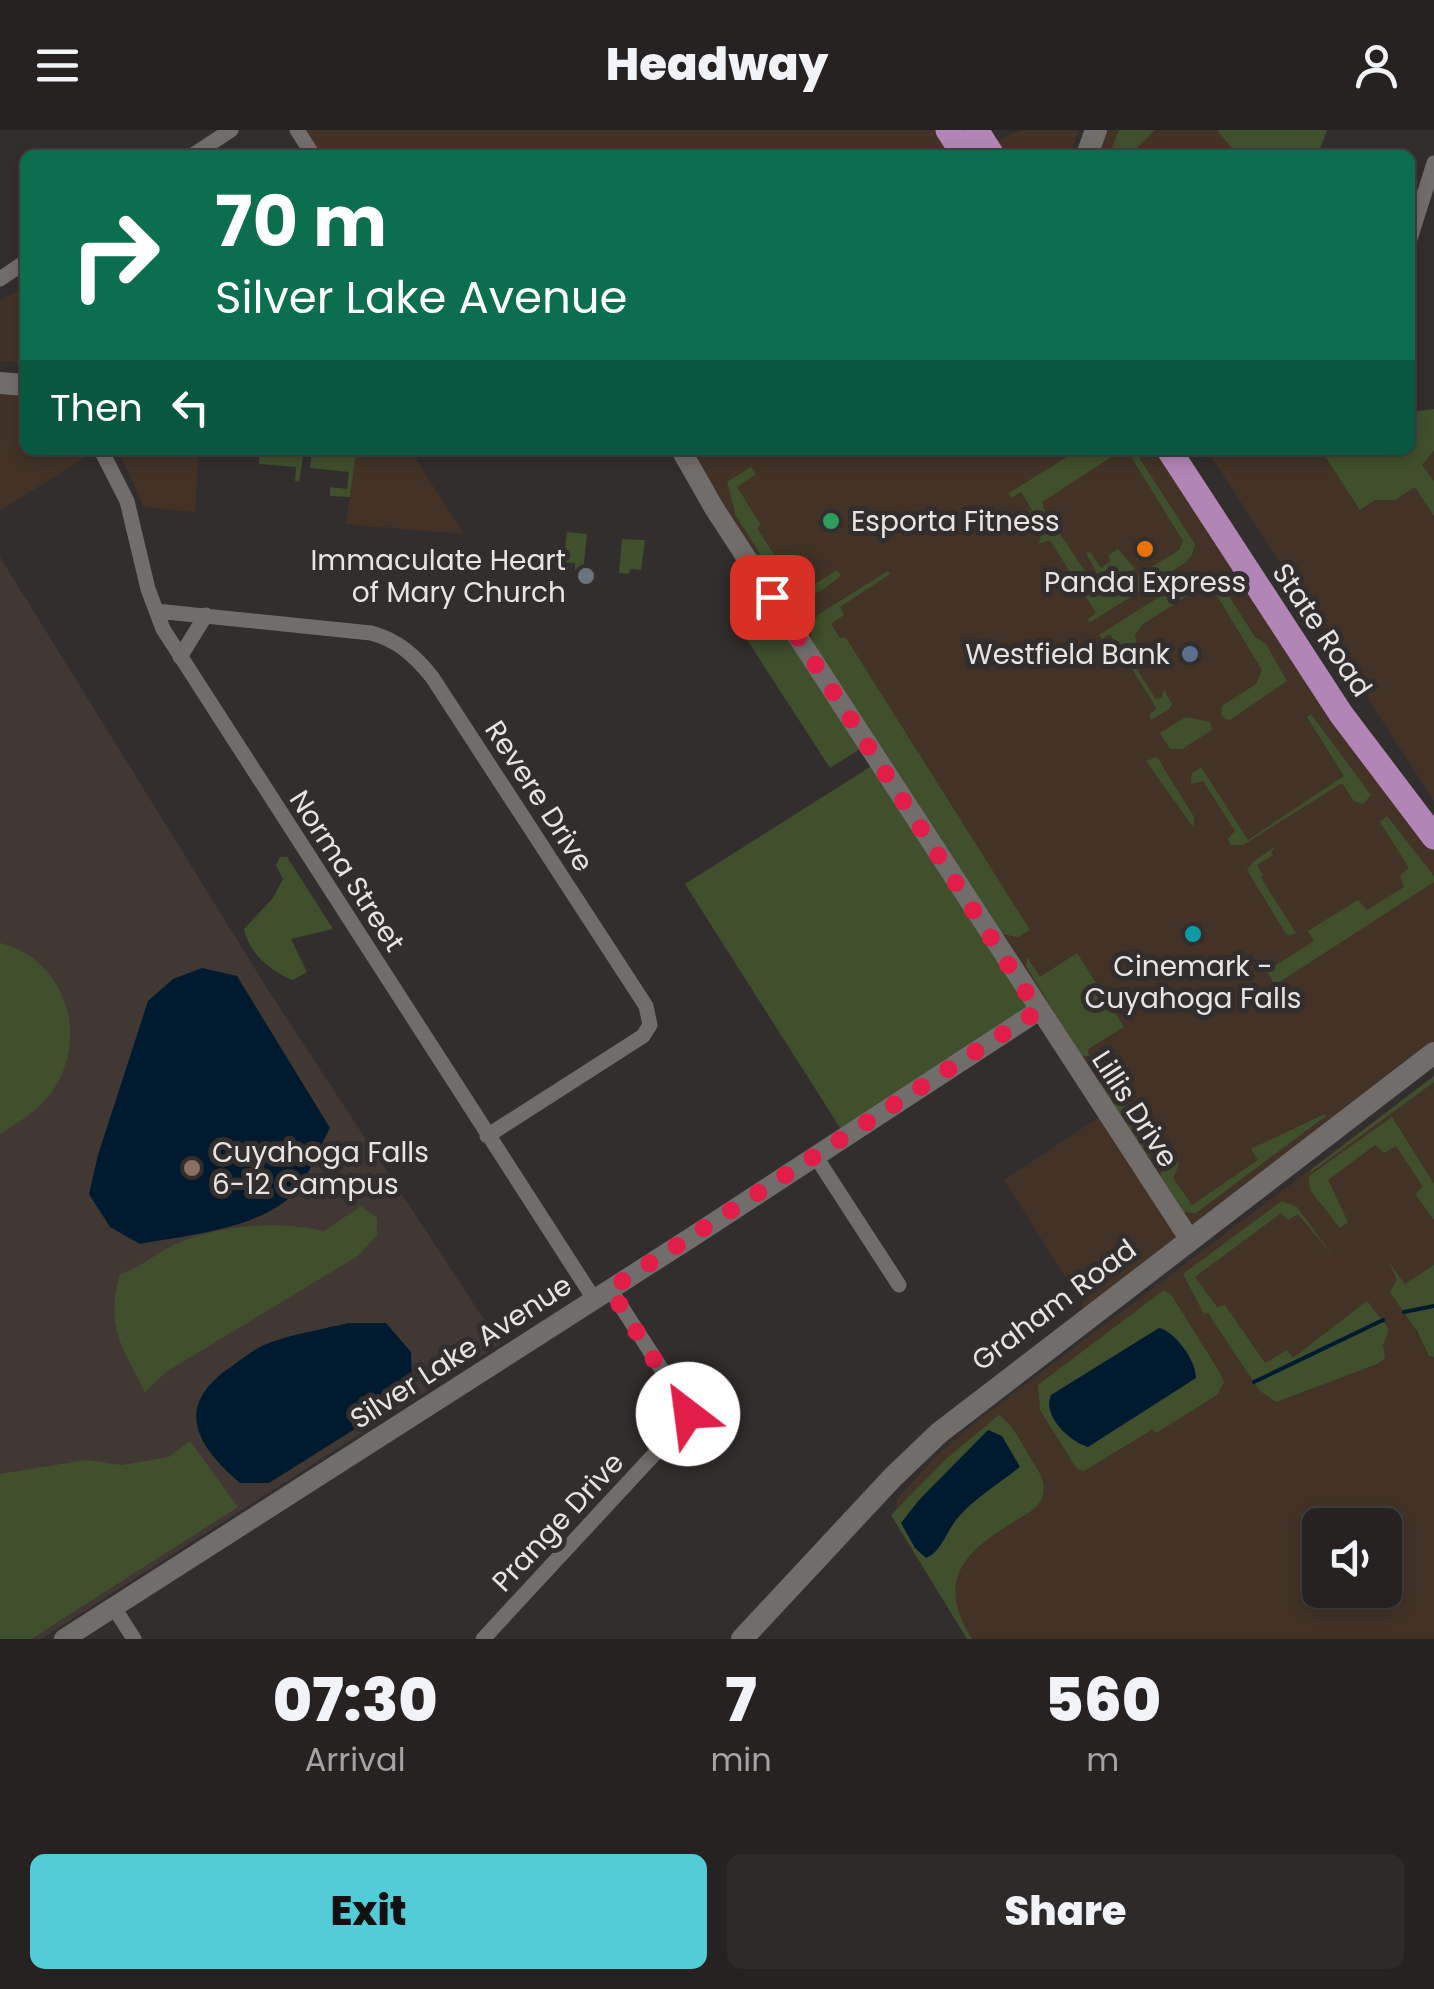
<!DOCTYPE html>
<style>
body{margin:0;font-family:Poppins,sans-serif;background:#2e2a2a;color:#f1f3f6;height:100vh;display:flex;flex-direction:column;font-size:38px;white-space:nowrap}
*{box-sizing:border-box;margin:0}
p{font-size:32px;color:#a4a4a5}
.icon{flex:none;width:55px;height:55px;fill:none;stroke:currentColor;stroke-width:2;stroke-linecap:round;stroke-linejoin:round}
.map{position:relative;height:1509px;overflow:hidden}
.sheet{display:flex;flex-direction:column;background:#262222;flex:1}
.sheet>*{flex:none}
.banner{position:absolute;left:20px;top:20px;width:1395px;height:305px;border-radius:15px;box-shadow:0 5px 15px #0003,0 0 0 2px #423f40;background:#0b6e4f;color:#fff;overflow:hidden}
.controls{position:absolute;left:1302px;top:1378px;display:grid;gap:20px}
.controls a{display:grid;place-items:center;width:100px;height:100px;border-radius:15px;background:#262222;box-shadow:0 5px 15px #0003,0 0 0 2px #423f40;font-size:50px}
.pin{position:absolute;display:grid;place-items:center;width:85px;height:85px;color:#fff;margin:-42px;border-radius:20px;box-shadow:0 5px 15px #0006}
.me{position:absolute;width:110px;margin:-55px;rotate:330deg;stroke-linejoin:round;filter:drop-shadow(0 0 8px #0008)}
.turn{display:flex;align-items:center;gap:35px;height:210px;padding:0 30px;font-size:45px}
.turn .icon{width:130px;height:130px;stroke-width:2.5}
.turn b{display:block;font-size:70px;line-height:85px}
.then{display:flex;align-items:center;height:95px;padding:0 30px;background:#0003;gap:20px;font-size:38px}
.eta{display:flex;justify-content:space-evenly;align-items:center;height:170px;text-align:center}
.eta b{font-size:60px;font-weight:800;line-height:70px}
.button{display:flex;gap:20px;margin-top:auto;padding:20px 30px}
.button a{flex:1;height:115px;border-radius:15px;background:#52ccd6;color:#111;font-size:40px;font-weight:800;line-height:115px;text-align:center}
.button a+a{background:#2e2a2a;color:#f1f3f6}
header{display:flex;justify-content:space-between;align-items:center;height:130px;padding:0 30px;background:#262222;font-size:45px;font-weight:800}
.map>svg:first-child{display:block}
.commercial{fill:#433327;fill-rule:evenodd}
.built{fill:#413834}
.green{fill:#40502d}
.water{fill:#001b2f}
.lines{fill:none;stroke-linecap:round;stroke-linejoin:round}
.stream{stroke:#001b2f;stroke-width:4}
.minor{stroke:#716d6b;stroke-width:15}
.tertiary{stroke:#716d6b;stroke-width:20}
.secondary{stroke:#716d6b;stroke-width:22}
.primary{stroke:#b186b6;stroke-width:25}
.route{stroke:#e11d48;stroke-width:18;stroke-dasharray:0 32.4}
.leisure-dot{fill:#2e9e5b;stroke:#322e2d;stroke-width:4}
.food-dot{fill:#e8710a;stroke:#322e2d;stroke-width:4}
.worship-dot{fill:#6b7280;stroke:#322e2d;stroke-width:4}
.service-dot{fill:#5c6f8a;stroke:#322e2d;stroke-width:4}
.culture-dot{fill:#0f9aa8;stroke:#322e2d;stroke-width:4}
.education-dot{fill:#8d6e63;stroke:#322e2d;stroke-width:4}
.labels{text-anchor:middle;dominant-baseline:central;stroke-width:10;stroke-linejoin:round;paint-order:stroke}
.poi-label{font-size:28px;fill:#e7e5e4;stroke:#322e2d;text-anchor:start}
.street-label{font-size:28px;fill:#e7e5e4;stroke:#322e2d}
</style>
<header><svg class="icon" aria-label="menu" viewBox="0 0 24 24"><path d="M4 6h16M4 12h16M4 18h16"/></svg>Headway<svg class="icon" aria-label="person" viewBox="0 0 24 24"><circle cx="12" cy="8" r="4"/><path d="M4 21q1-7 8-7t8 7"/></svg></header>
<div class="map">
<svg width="1434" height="1509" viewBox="0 0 1434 1509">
<rect width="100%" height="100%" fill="#322e2d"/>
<!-- commercial -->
<path class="commercial" d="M 297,0 L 962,0 L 979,25 L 313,25 Z
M 1022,0 L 1079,0 L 1070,25 L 1001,25 L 997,11 Z
M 1095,0 L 1324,0 L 1299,25 L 1087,25 Z
M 25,155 L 25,233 L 0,231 L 0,171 Z
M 0,253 L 25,255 L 25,320 L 97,320 L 0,381 Z
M 118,320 L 199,320 L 195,382 L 144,377 Z
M 356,320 L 410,320 L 464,404 L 346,394 Z
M 681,320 L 1169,320 L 1434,707 L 1434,923 L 1090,1186 L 1004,1050 L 1104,984 Z
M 1207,320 L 1321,320 L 1417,342 L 1434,321 L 1434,671 Z
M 1434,946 L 1434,1147 L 1399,1169 L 1429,1226 L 1434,1227 L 1434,1509 L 969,1509 L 895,1392 L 897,1369 L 937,1325 L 973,1294 ZM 1320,1395 L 1385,1395 L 1385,1460 L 1320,1460 Z"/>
<!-- built -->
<path class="built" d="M 0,427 L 270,863 L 500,1214 L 41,1509 L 0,1509 Z"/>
<!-- green -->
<path class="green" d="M 1119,0 L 1155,0 L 1130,25 L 1109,25 Z
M 1217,0 L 1327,0 L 1318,25 L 1237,25 Z
M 1434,279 L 1434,321 L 1422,335 L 1434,351 L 1434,386 L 1415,357 L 1395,370 L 1375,370 L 1360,380 L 1321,320 L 1410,320 L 1410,282 Z
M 259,320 L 304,320 L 299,352 L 295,351 L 296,337 L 259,334 Z
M 312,320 L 356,320 L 350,367 L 330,366 L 330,357 L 347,359 L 349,342 L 310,338 Z
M 1078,320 L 1122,320 L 1042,372 L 1045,382 L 1033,391 L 1025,390 L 1023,386 L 1032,380 L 1021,362 L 1011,368 L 1009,363 Z
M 1127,320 L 1134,320 L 1195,414 L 1192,425 L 1185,433 L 1089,493 L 1088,489 L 1096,483 L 1050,410 L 1039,414 L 1041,405 L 1049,400 L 1059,402 L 1096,458 L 1108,464 L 1179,420 L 1183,411 Z
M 751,337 L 756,344 L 737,357 L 761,395 L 757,398 L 795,458 L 802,462 L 837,440 L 841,446 C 825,457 807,475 788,467 L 736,386 L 727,352 Z
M 567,402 L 587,404 L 583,443 L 575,442 L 575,433 L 563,432 Z
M 622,409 L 645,410 L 641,440 L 630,439 L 629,444 L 619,443 Z
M 1118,419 L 1135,439 L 1114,453 L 1106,454 L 1100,449 L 1086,423 L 1090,422 L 1101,438 L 1111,431 L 1108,426 Z
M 888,441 L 890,444 L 840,477 L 844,485 L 831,494 L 840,508 L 846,508 L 1030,800 L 1018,807 L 1001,804 L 811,509 L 812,493 L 819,484 Z
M 1205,442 L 1214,443 L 1255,507 L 1266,514 L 1287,551 L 1230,590 L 1225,589 L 1221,584 L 1222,576 L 1256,554 L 1262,540 L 1216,464 L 1198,459 L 1143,494 L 1135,505 L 1137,519 L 1134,535 L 1155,568 L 1161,569 L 1164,560 L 1172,574 L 1169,579 L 1151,590 L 1149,585 L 1156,579 L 1154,574 L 1110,504 L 1102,509 L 1099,505 L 1194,445 Z
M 749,464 L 780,510 L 787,508 L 860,619 L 830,638 L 731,485 Z
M 1311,584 L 1371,665 L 1363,674 L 1354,671 L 1342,653 L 1243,715 L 1231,715 L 1228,709 L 1235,701 L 1203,651 L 1191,654 L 1192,643 L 1201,637 L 1248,710 L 1344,646 L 1307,587 Z
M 1186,587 L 1210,592 L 1212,600 L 1182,619 L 1170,619 L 1160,603 Z
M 1157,627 L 1194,687 L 1193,697 L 1146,631 Z
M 878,632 L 1038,881 L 846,1007 L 685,754 Z
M 1387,686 L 1434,746 L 1434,752 L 1275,855 L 1267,841 L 1314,811 L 1308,801 L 1358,770 L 1367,780 L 1404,757 L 1400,745 L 1409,738 L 1380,692 Z
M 1276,716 L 1271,722 L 1273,725 L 1257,735 L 1263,745 L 1261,748 L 1296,803 L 1291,805 L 1286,804 L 1247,740 L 1254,731 Z
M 280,727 L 287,727 L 333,799 L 291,809 L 307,842 L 293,850 C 270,841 249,823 244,799 L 273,768 L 283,749 L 276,735 Z
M 0,813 C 65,829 90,906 53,960 C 40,980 19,992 0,1004 Z
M 1077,823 L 1124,897 L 1088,919 L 1089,926 L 1081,926 L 1026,836 L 1027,827 L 1040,847 Z
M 1114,941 L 1117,945 L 1109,952 L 1152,1016 L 1160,1012 L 1165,1014 L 1164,1019 L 1146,1027 L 1099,954 Z
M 1434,946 L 1434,952 L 1310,1043 L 1312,1039 Z
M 1325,984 L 1326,986 L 1196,1083 L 1182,1082 L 1160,1049 L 1161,1042 L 1176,1032 L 1179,1034 L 1173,1048 L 1192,1075 L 1258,1030 L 1251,1019 Z
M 1392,987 L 1434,1054 L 1434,1090 L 1415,1064 L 1423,1057 L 1396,1016 L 1384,1023 L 1375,1015 L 1328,1050 L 1348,1092 L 1340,1098 L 1310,1060 L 1309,1046 Z
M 1282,1071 L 1297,1077 L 1333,1126 L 1298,1084 L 1288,1090 L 1281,1083 L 1195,1147 L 1217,1177 L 1225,1175 L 1265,1233 L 1287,1220 L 1293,1228 L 1367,1171 L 1389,1199 L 1383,1215 L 1385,1228 L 1377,1234 L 1276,1272 L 1259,1260 L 1208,1183 L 1204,1184 L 1183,1144 Z
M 361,1076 L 377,1088 L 377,1105 L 358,1126 L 166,1242 L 145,1262 C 122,1215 105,1199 120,1144 C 145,1136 155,1123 176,1114 C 220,1095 277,1090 324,1101 Z
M 1389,1133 L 1405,1154 L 1434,1135 L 1434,1227 L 1429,1226 L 1417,1201 L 1390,1162 L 1397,1149 Z
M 1164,1160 L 1172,1166 L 1220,1243 L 1224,1252 L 1217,1265 L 1156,1303 L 1153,1299 L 1084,1341 L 1077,1339 L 1040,1280 L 1038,1255 Z
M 999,1285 C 1013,1295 1022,1314 1031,1329 C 1038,1340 1046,1351 1043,1365 C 1039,1379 1026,1384 1015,1391 C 964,1422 935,1450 972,1509 L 967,1509 L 891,1385 L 945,1330 Z
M 190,1311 L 238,1377 L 31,1509 L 0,1509 L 0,1344 L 86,1330 L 122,1335 L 169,1327 Z"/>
<!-- water -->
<path class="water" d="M 202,838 L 237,846 L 330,998 C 319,1018 310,1044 296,1061 C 263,1099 187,1105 140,1114 L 110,1097 L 89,1064 L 98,1025 L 148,871 L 173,849 Z
M 348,1193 L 386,1193 L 411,1222 L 412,1248 L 393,1275 L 269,1353 L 240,1353 C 194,1314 174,1275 232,1236 C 242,1229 253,1220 264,1215 C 290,1204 321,1200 348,1193 Z
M 1159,1198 C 1176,1202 1196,1231 1196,1248 L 1088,1317 C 1069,1311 1042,1286 1051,1265 Z
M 988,1300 L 1002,1306 L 1020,1337 C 999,1354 973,1369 956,1390 C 946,1403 941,1422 926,1428 L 915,1418 L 901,1393 L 919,1370 Z"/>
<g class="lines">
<!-- stream -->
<path class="stream" d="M 1404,1182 L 1434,1176
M 1254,1252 L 1383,1190"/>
<!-- minor -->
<path class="minor" d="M 297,0 L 313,25
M 193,25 L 231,0
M 1410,109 L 1434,33
M 0,149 L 25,132
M 101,320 L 127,371 L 148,459 L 163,499 L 594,1169
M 156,481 L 371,503 C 398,510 415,526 432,547 L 646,876 L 650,895 L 643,906 L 487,1006
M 180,527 L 206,485
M 816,1027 L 899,1155
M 113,1476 L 134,1509
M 483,1509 L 685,1291 L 686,1277 L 610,1159"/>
<!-- tertiary -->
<path class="tertiary" d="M 681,320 L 714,378 L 1190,1110
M 64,1509 L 692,1107 L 1038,881"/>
<!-- secondary -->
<path class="secondary" d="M 1087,25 L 1096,0
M 0,253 L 25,255
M 742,1509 L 893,1347 L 939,1303 L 1434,923"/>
<!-- primary -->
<path class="primary" d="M 948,0 L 964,25
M 976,0 L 992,25
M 1169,320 L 1341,584 L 1434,707"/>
</g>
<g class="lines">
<!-- route -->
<path class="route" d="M 688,1284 L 610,1159 L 1038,881 L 772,467"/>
</g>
<!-- markers -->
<circle class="leisure-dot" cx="831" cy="391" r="10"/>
<circle class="food-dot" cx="1145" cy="419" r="10"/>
<circle class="worship-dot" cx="586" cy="446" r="10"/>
<circle class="service-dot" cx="1190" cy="524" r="10"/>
<circle class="culture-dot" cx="1193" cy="804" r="10"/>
<circle class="education-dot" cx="192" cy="1038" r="10"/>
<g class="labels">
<!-- poi labels -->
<g class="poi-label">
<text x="851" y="391">Esporta Fitness</text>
<text x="566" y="430" text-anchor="end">Immaculate Heart<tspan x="566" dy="32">of Mary Church</tspan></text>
<text x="1145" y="452" text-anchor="middle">Panda Express</text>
<text x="1170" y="524" text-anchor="end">Westfield Bank</text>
<text x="1193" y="836" text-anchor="middle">Cinemark -<tspan x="1193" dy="32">Cuyahoga Falls</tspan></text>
<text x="212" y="1022">Cuyahoga Falls<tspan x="212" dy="32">6-12 Campus</tspan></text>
</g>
<!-- street labels -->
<g class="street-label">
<text transform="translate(1322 500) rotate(56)">State Road</text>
<text transform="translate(539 666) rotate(57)">Revere Drive</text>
<text transform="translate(347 741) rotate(57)">Norma Street</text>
<text transform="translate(1135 979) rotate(57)">Lillis Drive</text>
<text transform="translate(1054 1175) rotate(-37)">Graham Road</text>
<text transform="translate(461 1222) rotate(-33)">Silver Lake Avenue</text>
<text transform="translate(558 1392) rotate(-47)">Prange Drive</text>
</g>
</g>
</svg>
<div class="controls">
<a><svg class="icon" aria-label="sound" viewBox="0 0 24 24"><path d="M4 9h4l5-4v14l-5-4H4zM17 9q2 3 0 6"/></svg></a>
</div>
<div class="pin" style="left:772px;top:467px;background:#d93025"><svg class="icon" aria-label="arrive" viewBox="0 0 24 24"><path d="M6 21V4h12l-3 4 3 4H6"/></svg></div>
<svg class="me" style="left:688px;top:1284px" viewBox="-20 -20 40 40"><circle r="19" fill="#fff"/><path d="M0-13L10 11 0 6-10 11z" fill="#e11d48"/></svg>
<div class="banner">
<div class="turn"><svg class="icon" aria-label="right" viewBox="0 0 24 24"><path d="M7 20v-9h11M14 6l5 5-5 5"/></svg><div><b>70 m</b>Silver Lake Avenue</div></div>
<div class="then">Then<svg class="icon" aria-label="left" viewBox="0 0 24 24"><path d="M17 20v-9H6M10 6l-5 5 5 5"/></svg></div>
</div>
</div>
<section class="sheet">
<div class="eta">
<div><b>07:30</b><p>Arrival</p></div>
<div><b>7</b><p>min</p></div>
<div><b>560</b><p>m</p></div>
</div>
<div class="button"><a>Exit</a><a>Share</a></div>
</section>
